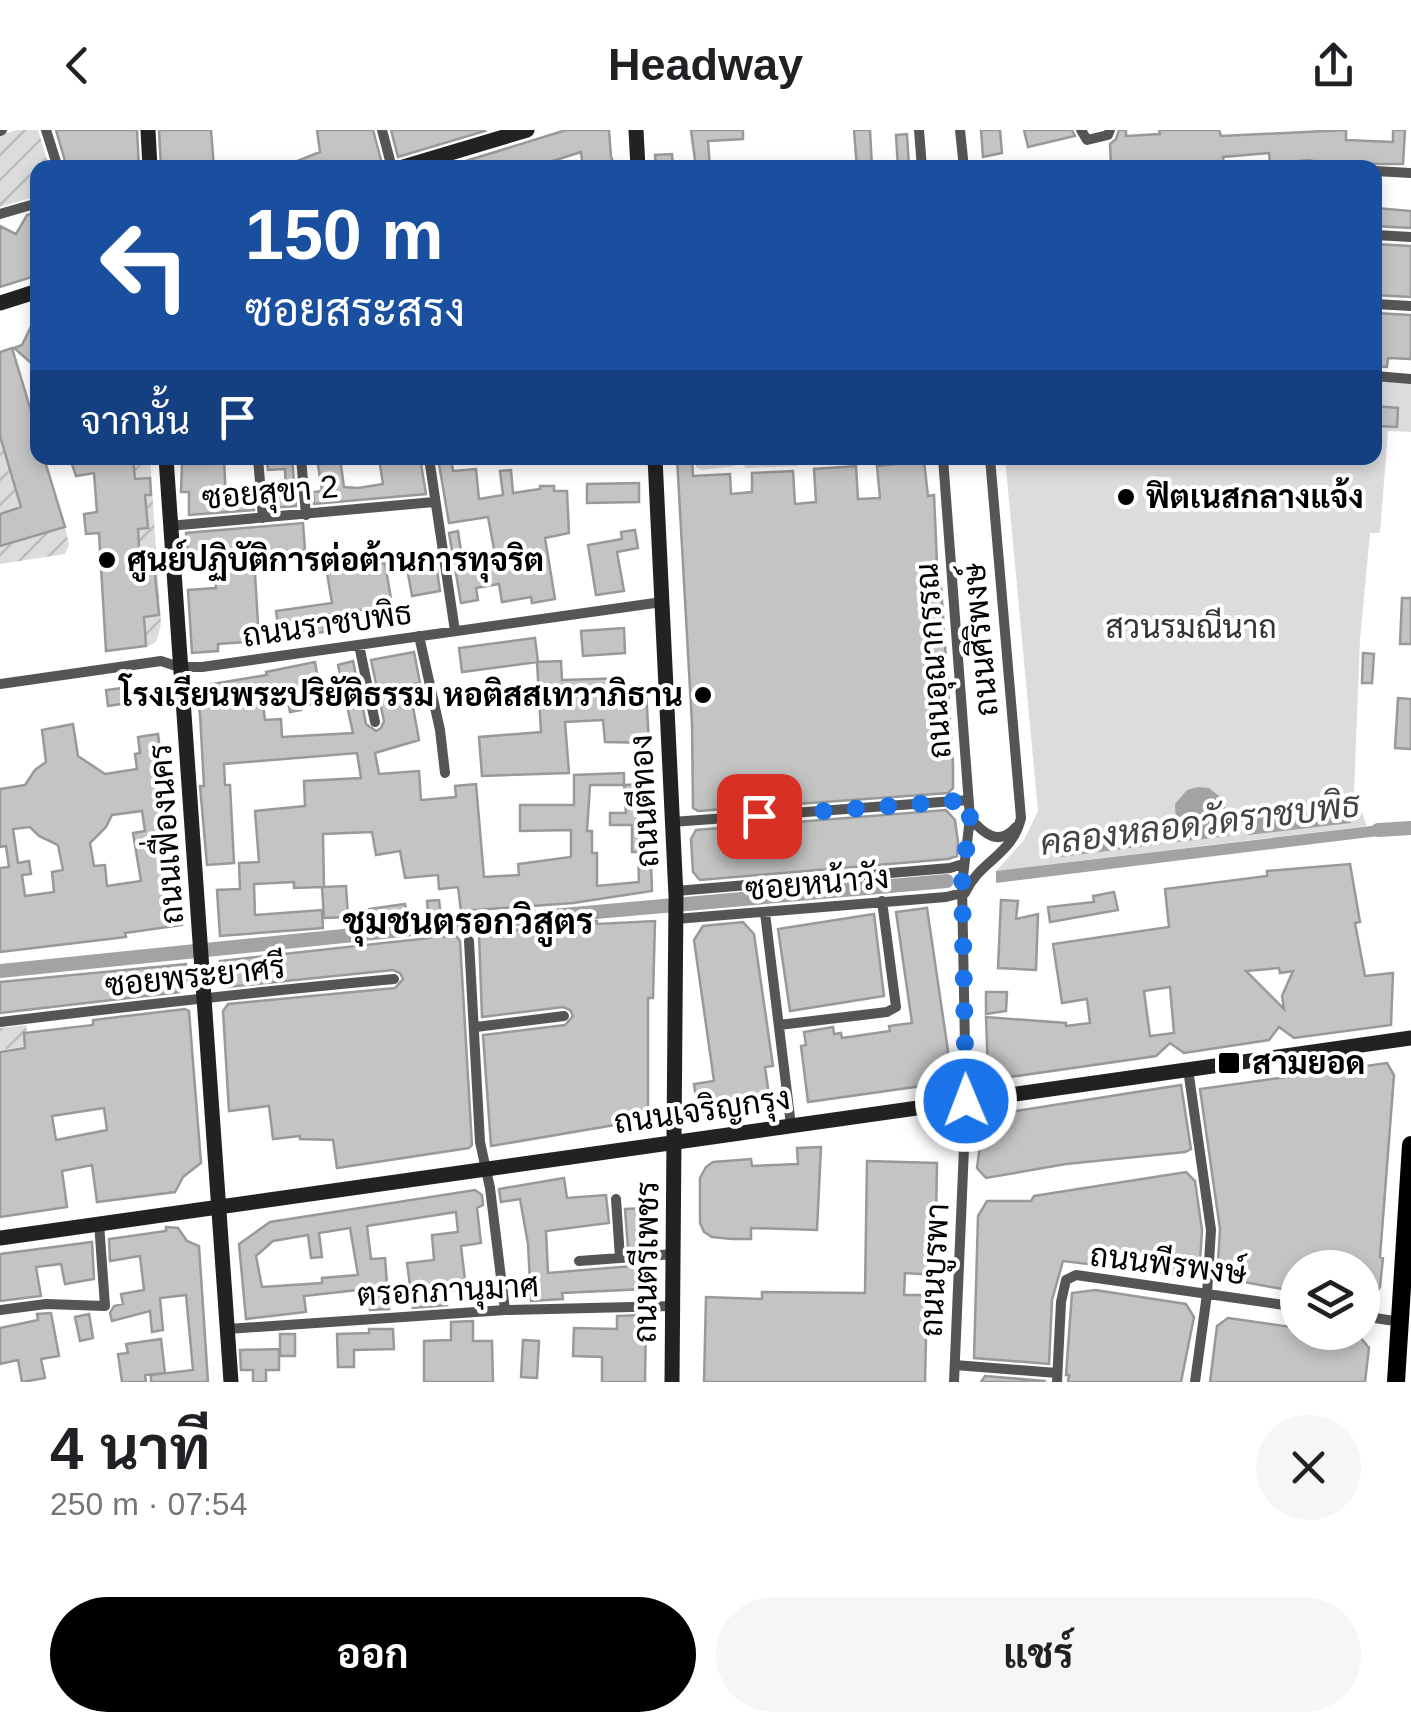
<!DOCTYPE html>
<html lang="th">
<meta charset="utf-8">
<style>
body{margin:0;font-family:Helvetica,Sarabun,sans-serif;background:#f6f6f6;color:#202124;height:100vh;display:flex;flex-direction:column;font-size:38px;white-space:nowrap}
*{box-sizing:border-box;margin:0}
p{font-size:32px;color:#757577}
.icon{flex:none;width:55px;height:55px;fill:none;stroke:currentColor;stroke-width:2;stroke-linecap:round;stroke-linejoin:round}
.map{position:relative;height:1252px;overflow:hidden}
.details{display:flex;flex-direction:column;background:#fff;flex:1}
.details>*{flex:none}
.top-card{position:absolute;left:30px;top:30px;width:1352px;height:305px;border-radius:20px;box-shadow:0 5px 15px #0003;background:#1a4fa0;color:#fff;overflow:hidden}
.controls{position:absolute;left:1280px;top:1120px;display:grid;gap:20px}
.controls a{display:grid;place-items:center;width:100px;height:100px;border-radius:50%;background:#fff;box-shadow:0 5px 15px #0003;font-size:50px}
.pin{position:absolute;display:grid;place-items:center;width:85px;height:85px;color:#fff;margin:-42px;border-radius:20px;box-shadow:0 5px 15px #0006}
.me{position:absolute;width:110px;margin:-55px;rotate:359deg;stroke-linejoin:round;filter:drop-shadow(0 0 8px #0008)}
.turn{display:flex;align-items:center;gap:35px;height:210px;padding:0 50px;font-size:45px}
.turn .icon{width:130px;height:130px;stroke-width:2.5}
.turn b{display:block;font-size:70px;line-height:85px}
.then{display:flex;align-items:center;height:95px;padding:0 50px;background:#0003;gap:20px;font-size:38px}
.round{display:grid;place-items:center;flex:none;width:105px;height:105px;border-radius:52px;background:#f6f6f6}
.headline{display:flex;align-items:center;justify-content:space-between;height:170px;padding:0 50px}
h1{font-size:60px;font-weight:700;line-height:75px}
.cta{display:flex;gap:20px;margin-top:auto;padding:20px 50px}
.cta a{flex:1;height:115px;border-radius:60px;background:#000;color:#fff;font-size:40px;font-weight:700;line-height:115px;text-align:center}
.cta a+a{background:#f6f6f6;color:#202124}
header{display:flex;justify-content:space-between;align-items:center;height:130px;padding:0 50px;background:#fff;font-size:45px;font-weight:700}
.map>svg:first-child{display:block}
.green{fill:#dcdcdc}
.garden{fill:url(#garden-furrows)}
.water{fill:#a3a3a3}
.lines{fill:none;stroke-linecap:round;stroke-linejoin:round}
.canal{stroke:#a3a3a3;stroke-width:14}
.building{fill:#c4c4c4;stroke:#999;stroke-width:2.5;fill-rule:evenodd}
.street{stroke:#555;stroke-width:10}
.secondary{stroke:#222;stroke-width:15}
.primary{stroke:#000;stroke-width:18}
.route{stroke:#1a73e8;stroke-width:18;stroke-dasharray:0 32.4}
.poi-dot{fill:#000;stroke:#fff;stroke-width:4}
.labels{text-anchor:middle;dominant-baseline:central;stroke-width:8;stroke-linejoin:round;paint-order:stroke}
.street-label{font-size:32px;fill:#000;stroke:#fff}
.poi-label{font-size:32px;font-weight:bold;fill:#000;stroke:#fff;text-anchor:start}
.park-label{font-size:32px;fill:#333;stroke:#fff}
.water-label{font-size:35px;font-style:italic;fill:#444;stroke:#fff}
.neighbourhood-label{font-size:35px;font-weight:bold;fill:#000;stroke:#fff}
</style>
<header><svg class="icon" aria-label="back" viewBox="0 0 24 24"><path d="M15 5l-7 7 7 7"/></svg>Headway<svg class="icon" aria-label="share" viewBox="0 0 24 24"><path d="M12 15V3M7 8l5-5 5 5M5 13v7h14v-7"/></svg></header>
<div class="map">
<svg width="1411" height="1252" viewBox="0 0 1411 1252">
<defs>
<pattern id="garden-furrows" width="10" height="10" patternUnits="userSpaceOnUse" patternTransform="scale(2.5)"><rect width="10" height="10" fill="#dcdcdc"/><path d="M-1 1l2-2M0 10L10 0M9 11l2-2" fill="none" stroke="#bbb"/></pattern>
</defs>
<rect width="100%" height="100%" fill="#fff"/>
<!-- green -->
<path class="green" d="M 1375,248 L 1411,251 L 1411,302 L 1388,301 L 1380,403 L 1370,403 L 1360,510 L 1354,662 L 1367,696 L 996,741 L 1024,710 L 1038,681 L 1005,328 L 1375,328 Z
M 696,328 L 735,328 L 735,336 L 702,340 L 696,337 Z
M 741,328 L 801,328 L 801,331 L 798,336 L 745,338 Z"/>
<!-- garden -->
<path class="garden" d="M 17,0 L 38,0 L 49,37 L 38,38 L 37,66 L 0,77 L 0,5 Z
M 0,306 L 21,377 L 0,384 Z
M 136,328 L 150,328 L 161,494 L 156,512 L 145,518 L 133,332 Z
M 65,397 L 69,415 L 65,424 L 0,434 L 0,416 Z
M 26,895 L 29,916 L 0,920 L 0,898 Z"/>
<!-- water -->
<path class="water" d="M 1198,657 L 1209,658 L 1224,670 L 1229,706 L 1177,712 L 1175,674 L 1187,660 Z
M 1350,677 L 1351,693 L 1248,705 L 1247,689 Z
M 1396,693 L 1395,704 L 996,753 L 996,741 Z
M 1159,698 L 1161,714 L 1060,727 L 1058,712 Z"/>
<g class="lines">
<!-- canal -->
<path class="canal" d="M 1378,700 L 1411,698
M 0,841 L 471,793 L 947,751"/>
</g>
<!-- building -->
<path class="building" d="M 56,0 L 137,0 L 139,38 L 67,38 Z
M 159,0 L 211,0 L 214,38 L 161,38 Z
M 317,0 L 373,0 L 382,34 L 371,38 L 280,38 L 320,22 Z
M 391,0 L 484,0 L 485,1 L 398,27 Z
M 566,0 L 609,0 L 611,27 L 616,38 L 583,38 L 581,22 L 531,38 L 453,38 L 453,35 Z
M 691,0 L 743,0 L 743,9 L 708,11 L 710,38 L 696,38 Z
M 854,0 L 870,0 L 872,38 L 857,38 Z
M 981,0 L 1000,0 L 1002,23 L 983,27 Z
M 1024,0 L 1072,0 L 1075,6 L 1028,17 Z
M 1119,0 L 1126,0 L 1126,6 L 1160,4 L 1159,0 L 1219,0 L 1221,6 L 1346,0 L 1346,10 L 1393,12 L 1393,0 L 1405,0 L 1403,34 L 1327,34 L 1309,30 L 1270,34 L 1269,23 L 1223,27 L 1224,35 L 1111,38 L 1110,14 L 1116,9 Z
M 907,4 L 909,37 L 898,38 L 896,5 Z
M 672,24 L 673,38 L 656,38 L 655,25 Z
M 1375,78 L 1411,81 L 1411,98 L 1375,96 Z
M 38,82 L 38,145 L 0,157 L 0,96 L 16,104 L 27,85 Z
M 1375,114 L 1411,116 L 1411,167 L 1375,165 Z
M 38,182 L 38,239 L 14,218 L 22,215 Z
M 1375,183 L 1411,185 L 1411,229 L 1388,228 L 1387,237 L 1375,236 Z
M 12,218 L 38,304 L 38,328 L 44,328 L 65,397 L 0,416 L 0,384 L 21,377 L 0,306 L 0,222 Z
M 1375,276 L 1398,278 L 1397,297 L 1375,296 Z
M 70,328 L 133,328 L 135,349 L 150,348 L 151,365 L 145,365 L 148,398 L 138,399 L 140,434 L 154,434 L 159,485 L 144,487 L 146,516 L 106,521 L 99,403 L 86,404 L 84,384 L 97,382 L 94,343 L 76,346 Z
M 210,328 L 224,328 L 226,371 L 253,369 L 254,380 L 189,385 L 189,362 L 181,362 L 182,334 L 210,334 Z
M 267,328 L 292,328 L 296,376 L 271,378 L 270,365 L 286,364 L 285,339 L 268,340 Z
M 317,328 L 340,328 L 344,357 L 358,358 L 383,354 L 379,328 L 420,328 L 426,364 L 314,374 L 313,362 L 322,361 Z
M 438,328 L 451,328 L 453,341 L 476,339 L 479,369 L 503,365 L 500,341 L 511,340 L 513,363 L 540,359 L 540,356 L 554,356 L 554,361 L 567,361 L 569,403 L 545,408 L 555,469 L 532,473 L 531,467 L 502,472 L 499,454 L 476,458 L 478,470 L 461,473 L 449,403 L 458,401 L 461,421 L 467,420 L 469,434 L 495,430 L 494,419 L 488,387 L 449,393 Z
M 677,328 L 692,328 L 693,346 L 730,344 L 731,364 L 752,362 L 752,343 L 793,341 L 795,374 L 816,372 L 814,339 L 856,336 L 858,369 L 880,368 L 877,336 L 924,331 L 928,366 L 934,365 L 938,456 L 941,456 L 953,634 L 953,658 L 948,663 L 698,681 L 693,678 L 692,594 Z
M 639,353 L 639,372 L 587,373 L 587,354 Z
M 303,393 L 305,420 L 254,426 L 259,511 L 218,514 L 218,521 L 192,523 L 188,460 L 216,458 L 214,432 L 188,434 L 186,403 Z
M 635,400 L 638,418 L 617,422 L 624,461 L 596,465 L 588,415 L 622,409 L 621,402 Z
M 385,433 L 392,475 L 322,486 L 324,502 L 280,508 L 276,481 L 332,473 L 327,443 Z
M 436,433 L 440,461 L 412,466 L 407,438 Z
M 1402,468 L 1411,468 L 1411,514 L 1400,514 Z
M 624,498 L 625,523 L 583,526 L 581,501 Z
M 535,508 L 538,532 L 462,542 L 459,518 Z
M 414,522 L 420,553 L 409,555 L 419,610 L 375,623 L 379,644 L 419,641 L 421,670 L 456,667 L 455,656 L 476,654 L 484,747 L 519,745 L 518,734 L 571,727 L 571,700 L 520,701 L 520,675 L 574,675 L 574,645 L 624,643 L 624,655 L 648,654 L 652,761 L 573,773 L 461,781 L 458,757 L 439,759 L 438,745 L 405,748 L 400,721 L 376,725 L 372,702 L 323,704 L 324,757 L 346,756 L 348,787 L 324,788 L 322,757 L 294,758 L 294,752 L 254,754 L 255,785 L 322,780 L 323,798 L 220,806 L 217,760 L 240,759 L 239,733 L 259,732 L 255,681 L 305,676 L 304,651 L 361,648 L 357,623 L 224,634 L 225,655 L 230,655 L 234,733 L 207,735 L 200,656 L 204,656 L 200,584 L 194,557 L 267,545 L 266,542 L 315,532 L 322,572 L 301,576 L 301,580 L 290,582 L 285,555 L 261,559 L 265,590 L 281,589 L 282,607 L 353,603 L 338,535 L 353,531 L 366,594 L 376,601 L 381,598 L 384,591 L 371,530 ZM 590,655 L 624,655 L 626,683 L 610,683 L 610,695 L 632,695 L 632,722 L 638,722 L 639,752 L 597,756 L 597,723 L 592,723 L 592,701 L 587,701 Z
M 1363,523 L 1374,524 L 1372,553 L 1362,553 Z
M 561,531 L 562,550 L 626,548 L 627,560 L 646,559 L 649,613 L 605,612 L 603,590 L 565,592 L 569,643 L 482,646 L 479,607 L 541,602 L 537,532 Z
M 139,556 L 141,571 L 108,576 L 106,560 Z
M 1398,568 L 1411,569 L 1411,619 L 1395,618 Z
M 73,594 L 78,626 L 105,644 L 137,639 L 135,624 L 140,623 L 138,607 L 158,604 L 182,795 L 125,803 L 126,807 L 109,809 L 0,822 L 0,738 L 9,737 L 6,716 L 0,717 L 0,659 L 25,655 L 35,640 L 46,632 L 42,600 ZM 142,681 L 145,701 L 133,703 L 141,751 L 107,756 L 105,735 L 94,736 L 90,713 L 106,697 L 112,685 ZM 30,697 L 39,706 L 58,715 L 63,740 L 52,742 L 54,762 L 25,766 L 22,745 L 31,744 L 29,731 L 18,733 L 13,699 Z
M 946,680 L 955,690 L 958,712 L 957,726 L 948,729 L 700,750 L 693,742 L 691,709 L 696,700 Z
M 1350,734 L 1360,792 L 1355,793 L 1365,846 L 1393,843 L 1391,895 L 1294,908 L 1279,897 L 1269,910 L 1184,923 L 1170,913 L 1156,926 L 996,949 L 988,942 L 986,887 L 1066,893 L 1066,896 L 1090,893 L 1087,869 L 1062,873 L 1053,814 L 1169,797 L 1165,759 L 1267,746 L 1267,741 ZM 1279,838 L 1280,843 L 1293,841 L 1282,866 L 1284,879 L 1246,841 ZM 1170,857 L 1174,903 L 1150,906 L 1144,861 Z
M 1114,762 L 1118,780 L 1050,792 L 1048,777 L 1094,772 L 1093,766 Z
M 439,770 L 443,807 L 456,806 L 460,811 L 472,1015 L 469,1018 L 337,1038 L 333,1010 L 300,1009 L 300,1006 L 273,1009 L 269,976 L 229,981 L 223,881 L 228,874 L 395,858 L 403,849 L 400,843 L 393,840 L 228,857 L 222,849 L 220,831 L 430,808 L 427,771 Z
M 1001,770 L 1018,771 L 1016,789 L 1038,784 L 1036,840 L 998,838 Z
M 405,774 L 407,789 L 371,795 L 369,779 Z
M 927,778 L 948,921 L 946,943 L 936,954 L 808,972 L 801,916 L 806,915 L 804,902 L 833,897 L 834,904 L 841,903 L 842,908 L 890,901 L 889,896 L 912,893 L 896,782 Z
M 874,784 L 884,866 L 790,881 L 778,799 Z
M 597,791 L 597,794 L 655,791 L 653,868 L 648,868 L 648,986 L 644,990 L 491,1016 L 483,905 L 565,895 L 573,886 L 570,880 L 563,877 L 482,887 L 479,804 Z
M 743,792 L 754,804 L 773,936 L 765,937 L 770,972 L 698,982 L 694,954 L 714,951 L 694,810 L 703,796 Z
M 186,834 L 188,853 L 180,862 L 0,883 L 0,852 Z
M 986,862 L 1007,862 L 1006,881 L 986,884 Z
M 185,879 L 189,881 L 201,1033 L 183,1047 L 175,1062 L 97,1072 L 92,1035 L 62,1041 L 67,1077 L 0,1087 L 0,922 L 25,918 L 24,903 L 93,895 L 93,890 ZM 104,978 L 107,1000 L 56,1010 L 52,986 Z
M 1387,933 L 1394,945 L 1380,1127 L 1383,1128 L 1380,1157 L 1372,1170 L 1362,1171 L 1362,1138 L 1298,1138 L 1298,1162 L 1217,1147 L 1220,1099 L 1200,959 Z
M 1181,955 L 1191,1019 L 1185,1022 L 1066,1034 L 986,1048 L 977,1038 L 983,992 L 991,985 Z
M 821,1017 L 817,1100 L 751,1098 L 751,1109 L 732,1109 L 712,1107 L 704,1102 L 700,1093 L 700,1048 L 706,1037 L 713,1032 L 751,1029 L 752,1036 L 798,1034 L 797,1018 Z
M 867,1031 L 937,1033 L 935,1145 L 905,1143 L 904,1165 L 927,1165 L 925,1252 L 704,1252 L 706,1167 L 762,1169 L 762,1162 L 865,1163 Z
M 1186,1042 L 1195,1051 L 1202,1100 L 1199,1147 L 1063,1131 L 1052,1170 L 1049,1234 L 974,1228 L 978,1086 L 987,1071 L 1031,1071 L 1034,1066 Z
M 564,1048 L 567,1068 L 606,1065 L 609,1093 L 546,1101 L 548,1143 L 644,1135 L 645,1159 L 562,1163 L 563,1169 L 531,1171 L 528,1114 L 520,1069 L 501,1072 L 499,1059 Z
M 475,1060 L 482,1065 L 483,1075 L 477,1078 L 481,1113 L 461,1116 L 466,1159 L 445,1161 L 447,1175 L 413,1178 L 407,1133 L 434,1130 L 432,1105 L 458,1102 L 456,1082 L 367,1096 L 371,1129 L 385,1128 L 389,1179 L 370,1180 L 367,1159 L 304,1166 L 306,1182 L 246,1189 L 239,1114 L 270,1092 ZM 350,1098 L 358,1145 L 322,1148 L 322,1153 L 262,1157 L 256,1126 L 273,1111 L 308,1105 L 311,1128 L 322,1127 L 319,1103 Z
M 649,1078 L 651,1112 L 642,1113 L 643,1118 L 628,1119 L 625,1079 Z
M 166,1097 L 178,1098 L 187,1111 L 199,1116 L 208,1252 L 151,1252 L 151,1245 L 193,1240 L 186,1165 L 160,1168 L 163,1200 L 152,1202 L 150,1181 L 112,1191 L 110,1183 L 114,1176 L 123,1174 L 121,1164 L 144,1160 L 140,1126 L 110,1131 L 109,1109 L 166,1101 Z
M 92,1112 L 94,1149 L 65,1154 L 61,1134 L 36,1137 L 41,1166 L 0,1171 L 0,1124 Z
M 1095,1160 L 1186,1174 L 1194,1187 L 1181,1252 L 1068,1252 L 1069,1245 L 1066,1245 L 1072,1163 Z
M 51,1183 L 59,1226 L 41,1229 L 45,1248 L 22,1252 L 18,1230 L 0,1234 L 0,1198 L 38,1190 L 37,1184 Z
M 89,1184 L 93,1208 L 80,1211 L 75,1187 Z
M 646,1185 L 645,1252 L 602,1252 L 602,1227 L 573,1226 L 574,1198 L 617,1199 L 617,1186 Z
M 1228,1188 L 1298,1198 L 1298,1202 L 1360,1207 L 1369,1218 L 1365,1252 L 1210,1252 L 1217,1196 Z
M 473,1191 L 473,1211 L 492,1211 L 493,1252 L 424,1252 L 424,1211 L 451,1210 L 451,1192 Z
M 369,1199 L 393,1199 L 394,1219 L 354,1220 L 354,1237 L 338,1237 L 337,1204 L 369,1203 Z
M 280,1204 L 295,1204 L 295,1226 L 280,1226 Z
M 161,1209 L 165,1243 L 145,1245 L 146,1252 L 122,1252 L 118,1224 L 128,1223 L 126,1214 Z
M 523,1210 L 539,1211 L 537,1248 L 521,1247 Z
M 279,1219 L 279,1240 L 266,1240 L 266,1252 L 253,1252 L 253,1240 L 241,1240 L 240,1220 Z
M 985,1246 L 1044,1251 L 1043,1252 L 981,1252 Z"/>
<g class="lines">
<!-- street -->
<path class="street" d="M 46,0 L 58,38
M 382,0 L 392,38
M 919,0 L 922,38
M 960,0 L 964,38
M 1081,0 L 1087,10 L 1108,5 L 1110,0
M 0,1 L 2,0
M 1375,41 L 1411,43
M 0,84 L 38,73
M 1375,105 L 1411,107
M 1375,174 L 1411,176
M 1375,246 L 1411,249
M 258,328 L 263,388
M 301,328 L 306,385
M 429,328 L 455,501
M 943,328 L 970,688 L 962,755 L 966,971 L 954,1252
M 169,396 L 434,372
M 419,506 L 440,600 L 445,643
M 359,515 L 375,592
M 0,554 L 161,531 L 179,537 L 202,537 L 662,472
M 970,688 C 984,704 999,717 1016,697
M 672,692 L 968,670
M 676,761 L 950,738 L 963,734
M 965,763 C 980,730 1012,726 1021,688 L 990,328
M 765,783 L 791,995
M 676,789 L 946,767 L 962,763
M 469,811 L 480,1012 L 490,1058 L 505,1180
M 0,892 C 131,876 263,861 394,849
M 779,895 L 887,882 L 896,877 L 882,771
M 476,897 L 564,886
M 1188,939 L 1211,1100 L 1207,1164 L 1195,1252
M 616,1069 L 620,1128
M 579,1131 L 674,1124
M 0,1180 L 46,1174 L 105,1176 L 99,1093
M 1362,1186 L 1401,1192
M 227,1199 L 505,1180 L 673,1176
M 955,1235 L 1057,1243
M 1057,1252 L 1061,1172 L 1066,1150 L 1076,1145 L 1298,1177"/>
<!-- secondary -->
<path class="secondary" d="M 148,0 L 150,38
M 636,0 L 638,38
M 400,38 L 527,0
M 0,173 L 38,161
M 166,328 L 231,1252
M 655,328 L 676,766 L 672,1252
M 0,1108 L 1411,908"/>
<!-- primary -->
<path class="primary" d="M 1396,1252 L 1411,1015"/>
</g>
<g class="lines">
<!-- route -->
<path class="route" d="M 759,686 L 968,670 L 970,688 L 962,754 L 966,971"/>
</g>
<!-- markers -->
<g class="poi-dot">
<circle cx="1126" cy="367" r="10"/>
<circle cx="107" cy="430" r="10"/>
<circle cx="703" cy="565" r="10"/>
<rect x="1217" y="921" width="24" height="24" rx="5"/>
</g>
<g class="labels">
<!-- street labels -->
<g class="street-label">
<text transform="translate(270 362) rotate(-5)">ซอยสุขา 2</text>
<text transform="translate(327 494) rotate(-8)">ถนนราชบพิธ</text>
<text transform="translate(980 510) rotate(-95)">ถนนศิริพงษ์</text>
<text transform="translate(933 531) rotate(-94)">ถนนอุณากรรณ</text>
<text transform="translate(644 671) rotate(-93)">ถนนตีทอง</text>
<text transform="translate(166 704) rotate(-94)">ถนนเฟื่องนคร</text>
<text transform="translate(817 753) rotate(-5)">ซอยหน้าวัง</text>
<text transform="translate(195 846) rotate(-6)">ซอยพระยาศรี</text>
<text transform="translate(702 980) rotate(-8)">ถนนเจริญกรุง</text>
<text transform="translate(646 1132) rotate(-89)">ถนนตรีเพชร</text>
<text transform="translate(1168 1134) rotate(7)">ถนนพีรพงษ์</text>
<text transform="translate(934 1140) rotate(-87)">ถนนบูรพา</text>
<text transform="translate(448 1160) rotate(-3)">ตรอกภานุมาศ</text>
</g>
<!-- poi labels -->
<g class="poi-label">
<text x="1146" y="367">ฟิตเนสกลางแจ้ง</text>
<text x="127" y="430">ศูนย์ปฏิบัติการต่อต้านการทุจริต</text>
<text x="683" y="565" text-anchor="end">โรงเรียนพระปริยัติธรรม หอติสสเทวาภิธาน</text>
<text x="1252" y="933">สามยอด</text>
</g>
<!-- park labels -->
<g class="park-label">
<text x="1191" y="497">สวนรมณีนาถ</text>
</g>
<!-- water labels -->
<g class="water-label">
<text transform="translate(1200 693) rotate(-7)">คลองหลอดวัดราชบพิธ</text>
</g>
<!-- neighbourhood labels -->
<g class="neighbourhood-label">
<text x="468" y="791">ชุมชนตรอกวิสูตร</text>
</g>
</g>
</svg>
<div class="controls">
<a><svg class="icon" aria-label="layers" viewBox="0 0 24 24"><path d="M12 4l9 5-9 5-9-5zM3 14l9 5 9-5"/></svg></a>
</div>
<div class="pin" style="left:759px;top:686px;background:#d93025"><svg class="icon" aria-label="arrive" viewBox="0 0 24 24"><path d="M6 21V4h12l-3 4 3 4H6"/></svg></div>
<svg class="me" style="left:966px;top:971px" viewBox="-20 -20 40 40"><circle r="17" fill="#1a73e8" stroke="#fff" stroke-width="3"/><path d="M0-11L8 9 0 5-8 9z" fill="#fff"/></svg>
<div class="top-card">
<div class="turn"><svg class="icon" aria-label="left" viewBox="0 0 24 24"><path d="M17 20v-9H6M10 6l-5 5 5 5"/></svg><div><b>150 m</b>ซอยสระสรง</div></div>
<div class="then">จากนั้น<svg class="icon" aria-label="arrive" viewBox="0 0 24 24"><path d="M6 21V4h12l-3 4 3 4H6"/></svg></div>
</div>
</div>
<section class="details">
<div class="headline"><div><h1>4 นาที</h1><p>250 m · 07:54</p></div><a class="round"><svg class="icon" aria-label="close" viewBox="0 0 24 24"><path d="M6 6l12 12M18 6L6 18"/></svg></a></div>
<div class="cta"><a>ออก</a><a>แชร์</a></div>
</section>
